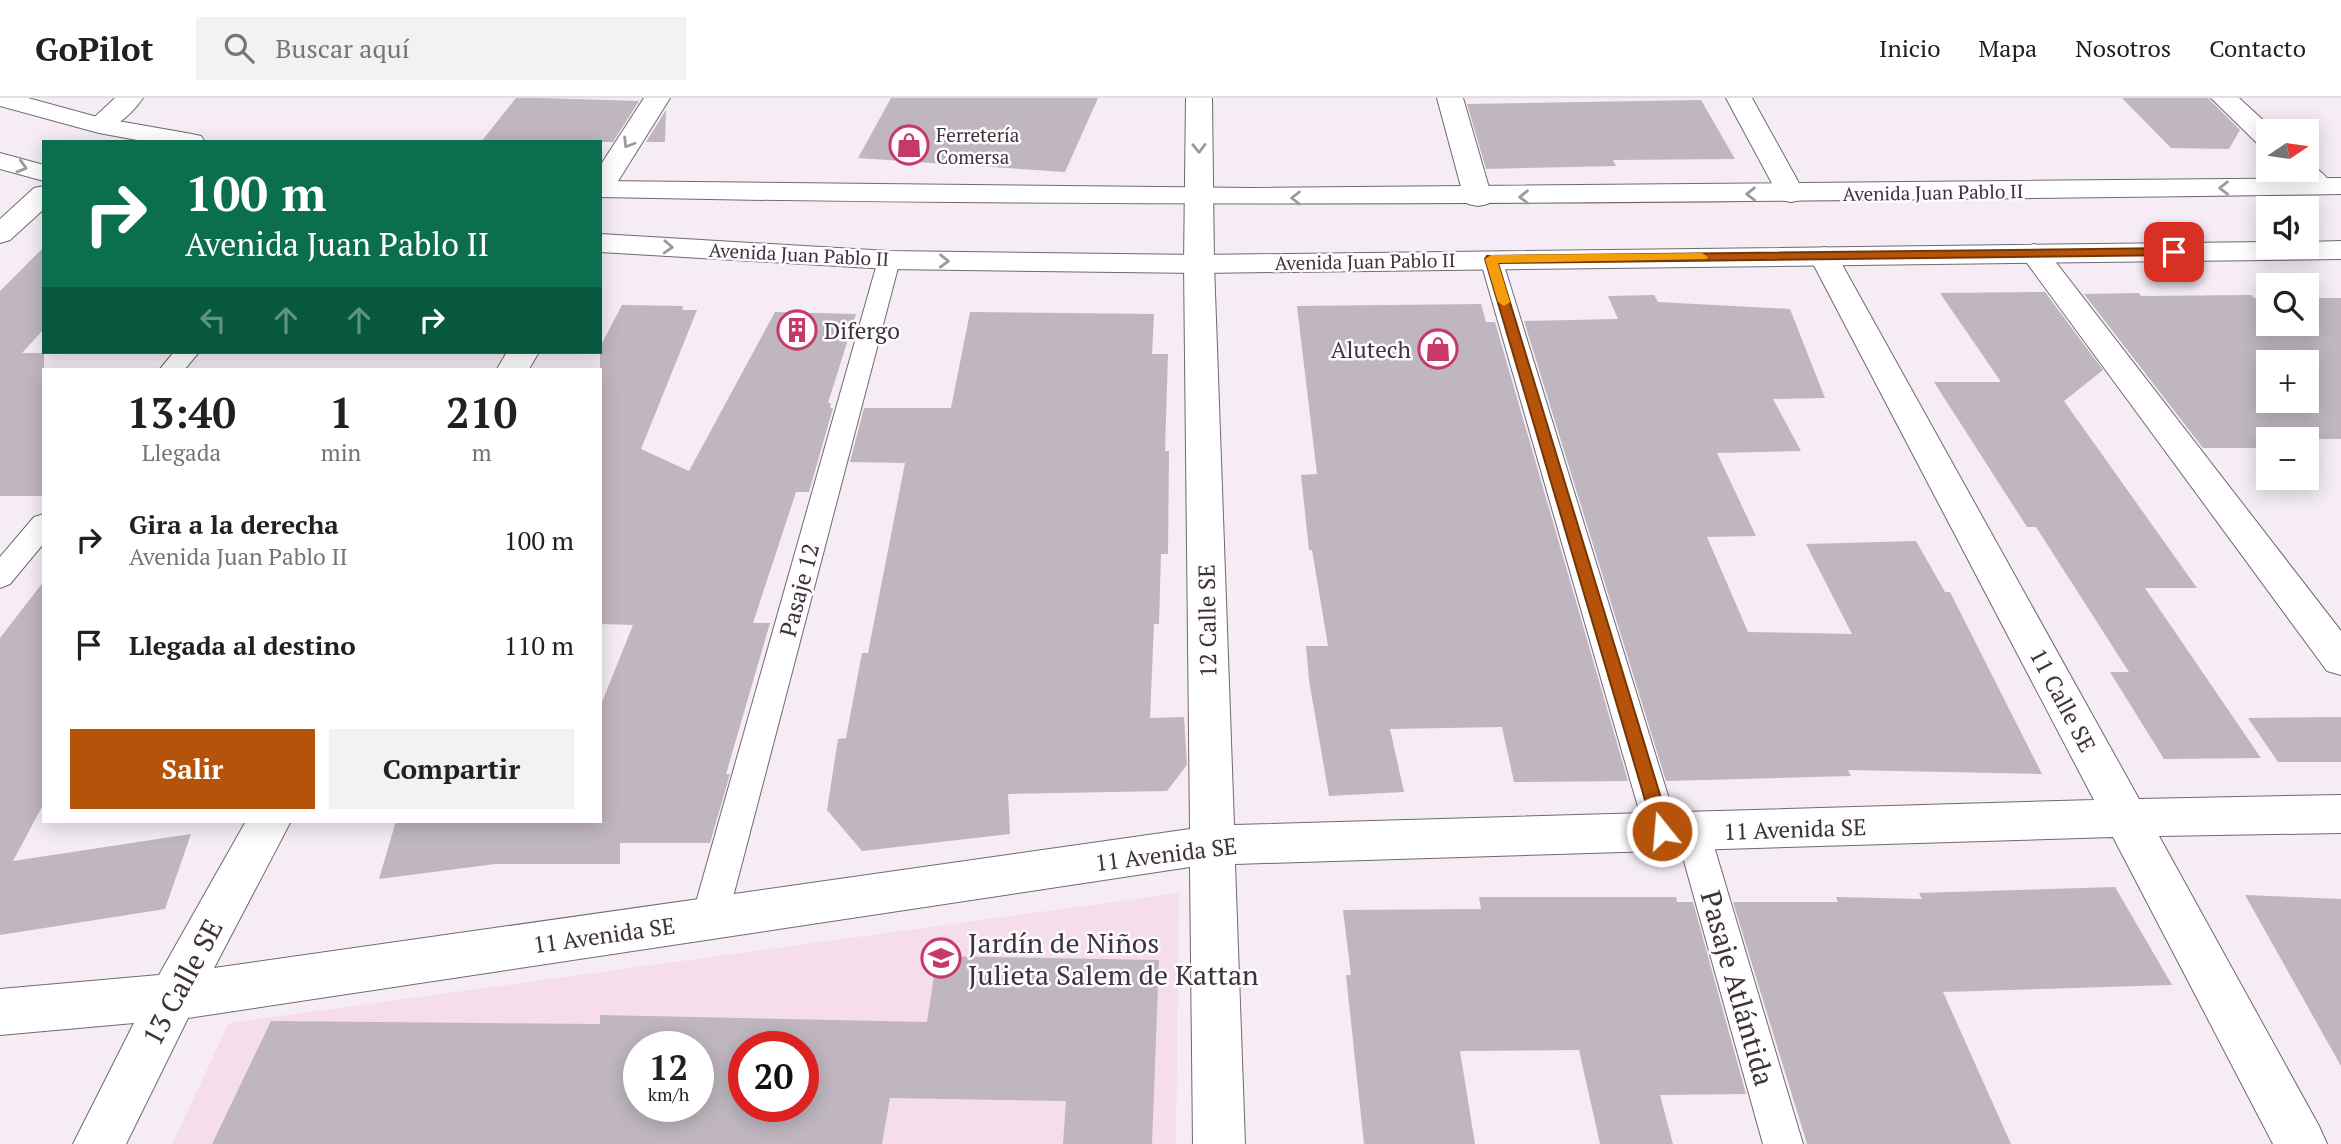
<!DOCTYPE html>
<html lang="es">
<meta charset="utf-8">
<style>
body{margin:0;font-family:"PT Serif",serif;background:#f2f2f2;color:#202124;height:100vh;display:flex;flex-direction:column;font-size:26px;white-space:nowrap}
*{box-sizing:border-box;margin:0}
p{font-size:23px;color:#757577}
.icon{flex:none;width:38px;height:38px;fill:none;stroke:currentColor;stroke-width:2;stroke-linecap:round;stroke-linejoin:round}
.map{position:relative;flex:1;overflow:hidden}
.panel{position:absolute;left:42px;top:270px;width:560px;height:455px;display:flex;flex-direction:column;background:#fff;border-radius:0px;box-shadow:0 4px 18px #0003}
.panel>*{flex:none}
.banner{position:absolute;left:42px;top:42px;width:560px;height:214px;border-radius:0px;box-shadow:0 4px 18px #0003;background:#0b6e4f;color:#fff;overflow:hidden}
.needle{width:46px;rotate:77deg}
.controls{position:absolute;left:2256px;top:21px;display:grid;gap:14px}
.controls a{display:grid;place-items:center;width:63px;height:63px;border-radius:0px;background:#fff;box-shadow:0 4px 18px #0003;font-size:35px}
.speed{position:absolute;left:623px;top:933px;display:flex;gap:14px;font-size:35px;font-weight:700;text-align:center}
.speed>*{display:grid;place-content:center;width:91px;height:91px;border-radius:50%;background:#fff;box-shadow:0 4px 18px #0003;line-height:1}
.speed small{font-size:18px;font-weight:400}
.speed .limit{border:10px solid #d22;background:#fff;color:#111}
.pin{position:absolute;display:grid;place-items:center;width:60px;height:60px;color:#fff;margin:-30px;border-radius:14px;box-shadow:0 4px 10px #0006}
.me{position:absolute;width:77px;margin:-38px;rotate:343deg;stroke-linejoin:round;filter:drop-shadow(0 0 5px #0008)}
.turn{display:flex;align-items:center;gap:24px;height:147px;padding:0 28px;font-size:32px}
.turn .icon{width:91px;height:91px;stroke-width:2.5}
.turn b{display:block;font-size:49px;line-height:60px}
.lanes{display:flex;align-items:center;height:66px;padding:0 28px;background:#0003;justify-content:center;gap:35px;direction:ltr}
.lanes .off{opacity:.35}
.eta{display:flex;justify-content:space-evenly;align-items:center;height:119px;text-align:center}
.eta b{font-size:42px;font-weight:700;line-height:49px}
.action{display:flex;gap:14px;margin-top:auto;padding:14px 28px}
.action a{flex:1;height:80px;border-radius:0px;background:#b45309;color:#fff;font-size:28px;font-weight:700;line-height:80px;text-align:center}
.action a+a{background:#f2f2f2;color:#202124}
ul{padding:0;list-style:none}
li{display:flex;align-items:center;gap:21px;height:105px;padding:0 28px}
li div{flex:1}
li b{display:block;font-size:26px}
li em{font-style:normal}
header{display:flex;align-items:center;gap:42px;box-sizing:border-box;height:98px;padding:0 35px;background:#fff;border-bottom:2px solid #e0e0e0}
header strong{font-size:33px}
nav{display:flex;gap:38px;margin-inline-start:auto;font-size:24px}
.search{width:490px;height:63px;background:#f2f2f2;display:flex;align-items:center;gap:18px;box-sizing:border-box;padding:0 24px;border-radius:0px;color:#757577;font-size:26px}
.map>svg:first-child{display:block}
.education{fill:#f5deea;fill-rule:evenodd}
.building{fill:#bfb6bf;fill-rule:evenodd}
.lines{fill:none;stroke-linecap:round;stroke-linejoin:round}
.lane-casing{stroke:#716971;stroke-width:2}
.street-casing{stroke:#716971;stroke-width:2}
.secondary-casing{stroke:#716971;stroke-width:2}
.highway-casing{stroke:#716971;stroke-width:2}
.lane{fill:#fff;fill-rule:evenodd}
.street{fill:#fff;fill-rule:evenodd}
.secondary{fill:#fff;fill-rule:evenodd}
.highway{fill:#fff;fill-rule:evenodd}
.oneway{stroke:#9c9a9c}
.route{fill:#b45309;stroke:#753606;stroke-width:2}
.slow{fill:#f59e0b}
.labels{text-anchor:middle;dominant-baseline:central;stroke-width:5;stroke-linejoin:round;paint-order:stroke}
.far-poi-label{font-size:19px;fill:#39363a;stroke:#fffbff;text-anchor:start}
.far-street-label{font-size:19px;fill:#39363a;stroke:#fffbff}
.poi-label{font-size:23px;fill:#39363a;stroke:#fffbff;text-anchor:start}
.street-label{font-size:23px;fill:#39363a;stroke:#fffbff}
.near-poi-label{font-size:28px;fill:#39363a;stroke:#fffbff;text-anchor:start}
.near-street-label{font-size:28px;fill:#39363a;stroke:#fffbff}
</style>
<header>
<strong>GoPilot</strong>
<div class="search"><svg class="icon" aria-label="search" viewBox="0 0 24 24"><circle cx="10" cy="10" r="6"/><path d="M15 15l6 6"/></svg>Buscar aquí</div>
<nav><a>Inicio</a><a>Mapa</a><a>Nosotros</a><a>Contacto</a></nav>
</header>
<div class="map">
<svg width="2341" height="1046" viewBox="0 0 2341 1046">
<rect width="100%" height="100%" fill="#f5ecf5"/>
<!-- education -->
<path class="education" d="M 1179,795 L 1176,1046 L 172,1046 L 229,925 ZM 639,948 L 698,948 L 698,1008 L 639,1008 ZM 744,948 L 803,948 L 803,1008 L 744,1008 Z"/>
<!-- building -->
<path class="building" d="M 516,0 L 542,0 L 639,3 L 613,44 L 481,44 Z
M 891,0 L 1098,0 L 1065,74 L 858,60 Z
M 2122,0 L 2208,0 L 2240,32 L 2229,51 L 2171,50 Z
M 1701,2 L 1735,61 L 1613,62 L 1616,68 L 1486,71 L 1467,6 Z
M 666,12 L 665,44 L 646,44 Z
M 44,149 L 44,231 L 22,255 L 44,255 L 44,398 L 0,398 L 0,193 Z
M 2045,194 L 2103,272 L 2064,303 L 2197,490 L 2145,490 L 2261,660 L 2164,661 L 2110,574 L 2129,574 L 2036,429 L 2027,429 L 1934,284 L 2001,284 L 1940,195 Z
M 2139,195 L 2141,198 L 2251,197 L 2254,200 L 2268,200 L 2268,226 L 2306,226 L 2306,200 L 2341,200 L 2341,341 L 2268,341 L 2268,350 L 2203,350 L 2084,196 ZM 2268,264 L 2306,264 L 2306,303 L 2268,303 Z
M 1654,197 L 1658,204 L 1790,211 L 1825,300 L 1773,301 L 1801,353 L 1717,355 L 1756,438 L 1707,439 L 1748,534 L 1852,536 L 1806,446 L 1916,443 L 1945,494 L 1950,494 L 2042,676 L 1848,672 L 1851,678 L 1666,683 L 1524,223 L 1618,221 L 1608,198 Z
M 1481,206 L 1486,224 L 1495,224 L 1628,683 L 1514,684 L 1502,629 L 1390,631 L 1404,694 L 1329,698 L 1309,582 L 1306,548 L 1328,548 L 1312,452 L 1309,452 L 1301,377 L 1317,376 L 1297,208 Z
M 622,207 L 683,208 L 682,212 L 697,212 L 641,351 L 689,373 L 775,214 L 856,216 L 828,305 L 831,305 L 830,310 L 833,310 L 809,394 L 796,394 L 753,525 L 770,525 L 726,676 L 730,676 L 710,745 L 620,745 L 620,766 L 495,766 L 379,781 L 396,723 L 600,723 L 600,609 L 633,527 L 600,526 L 600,249 Z
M 970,214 L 1154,216 L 1152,256 L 1168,256 L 1165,353 L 1169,353 L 1168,456 L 1161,456 L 1159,526 L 1154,526 L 1150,620 L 1184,619 L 1187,667 L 1167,693 L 1008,696 L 1010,736 L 862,753 L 827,712 L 838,641 L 846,640 L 862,555 L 868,555 L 905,365 L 850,364 L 864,310 L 951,310 Z
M 44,483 L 44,705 L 13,763 L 191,736 L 165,811 L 0,837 L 0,540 Z
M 2341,619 L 2341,664 L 2278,664 L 2248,620 Z
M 2115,789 L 2172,887 L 1943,894 L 2011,1046 L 1807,1046 L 1733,804 L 1838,804 L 1836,799 L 1922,801 L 1919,795 Z
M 2245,797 L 2341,801 L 2341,968 Z
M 1479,799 L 1676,799 L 1677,804 L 1693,804 L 1746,996 L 1660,997 L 1673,1046 L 1600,1046 L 1579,952 L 1460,953 L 1475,1046 L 1364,1046 L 1346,877 L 1351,877 L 1343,812 L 1481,811 Z
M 937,858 L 1159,862 L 1152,1046 L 1063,1046 L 1066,1003 L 890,1000 L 882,1046 L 212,1046 L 271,923 L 600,926 L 600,917 L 927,924 ZM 639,948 L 698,948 L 698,1008 L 639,1008 ZM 744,948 L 803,948 L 803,1008 L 744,1008 Z"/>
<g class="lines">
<!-- lane casing -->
<g class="lane-casing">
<path id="lane" d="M 1491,154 L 1499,156 L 1502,161 L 1678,730 L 1681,725 L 1693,720 L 1705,725 L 1710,735 L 1803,1046 L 1763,1046 L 1677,738 L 1674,743 L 1662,748 L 1650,743 L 1645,733 L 1480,161 L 1483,156 Z
M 889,155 L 897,157 L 900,162 L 727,822 L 722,833 L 709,838 L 696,833 L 691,822 L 878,162 L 881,157 Z
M 174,254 L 199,254 L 185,271 L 160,271 Z
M 44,416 L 44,445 L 10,486 L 0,490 L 0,459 L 34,419 Z"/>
</g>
<!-- street casing -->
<g class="street-casing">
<path id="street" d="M 115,0 L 143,0 C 132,16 110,37 90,32 L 86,27 Z
M 1186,0 L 1212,0 L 1214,166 L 1234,727 L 2094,702 L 1809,158 L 1814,152 L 1824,149 L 1834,152 L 2139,701 L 2341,697 L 2341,735 L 2159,738 L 2319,1028 L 2327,1046 L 2273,1046 L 2113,739 L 1235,766 L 1245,1046 L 1193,1046 L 1190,769 L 188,920 L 126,1046 L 73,1046 L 134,925 L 0,937 L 0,891 L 159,877 L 246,723 L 291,723 L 214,870 L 1190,731 L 1184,166 Z
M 1437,0 L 1463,0 L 1492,100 L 1488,106 L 1478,108 L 1468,106 L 1464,100 Z
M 2211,0 L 2239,0 L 2275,33 L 2268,33 L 2268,49 L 2259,47 Z
M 2306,65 C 2317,68 2328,80 2334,89 L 2330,95 C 2311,99 2299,87 2289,72 L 2306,72 Z
M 44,88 L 44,111 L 10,142 L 0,145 L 0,121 L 34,90 Z
M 2034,146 L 2044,149 L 2341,533 L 2341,577 L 2327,573 L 2024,161 L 2019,155 L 2024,149 Z
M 507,254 L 539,254 L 529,271 L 497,271 Z"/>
</g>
<!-- secondary casing -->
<g class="secondary-casing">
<path id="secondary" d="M 644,0 L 670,0 L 610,96 L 600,98 L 600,68 Z
M 1726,0 L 1752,0 L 1805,96 L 1801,102 L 1791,104 L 1781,102 Z"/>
</g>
<!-- highway casing -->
<g class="highway-casing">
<path id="highway" d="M 0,0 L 28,0 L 101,20 L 192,36 L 201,38 L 205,44 L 148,44 L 99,35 L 0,8 Z
M 0,55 L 44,67 L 44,83 L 0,71 Z
M 2341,80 L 2341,96 C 1761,104 1181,111 600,99 L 600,83 L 1253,90 Z
M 600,136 L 889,153 L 1199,157 L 2268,144 L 2268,149 L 2306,149 L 2306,144 L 2341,143 L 2341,161 L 1199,175 L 889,171 L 600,154 Z"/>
</g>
<!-- lane -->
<use href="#lane" class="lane"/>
<!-- street -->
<use href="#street" class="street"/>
<!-- secondary -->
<use href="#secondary" class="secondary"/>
<!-- highway -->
<use href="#highway" class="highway"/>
</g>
<!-- one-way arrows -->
<defs><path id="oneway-chevron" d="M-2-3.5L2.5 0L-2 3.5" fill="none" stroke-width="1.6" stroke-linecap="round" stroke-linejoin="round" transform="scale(1.75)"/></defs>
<g class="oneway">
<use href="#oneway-chevron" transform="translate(628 45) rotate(122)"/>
<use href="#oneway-chevron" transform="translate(1199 50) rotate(89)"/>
<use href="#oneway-chevron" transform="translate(22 69) rotate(16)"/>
<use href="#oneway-chevron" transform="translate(2224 90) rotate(179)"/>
<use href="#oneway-chevron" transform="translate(1751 96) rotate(179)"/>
<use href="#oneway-chevron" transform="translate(1524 99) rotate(179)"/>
<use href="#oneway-chevron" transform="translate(1296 100) rotate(180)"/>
<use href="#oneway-chevron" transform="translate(668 149) rotate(3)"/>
<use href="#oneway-chevron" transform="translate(944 163) rotate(1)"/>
</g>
<!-- route -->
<path class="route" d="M 2174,150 L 2180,154 L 2178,157 L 1498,165 L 1671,733 L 1669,739 L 1662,741 L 1656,739 L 1485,161 L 1487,158 Z"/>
<!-- slow -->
<path class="slow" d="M 1702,155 L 1708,159 L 1706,161 L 1498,165 L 1510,204 L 1504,208 L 1498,204 L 1485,161 L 1491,157 Z"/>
<!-- icons -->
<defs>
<g id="shop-ring" transform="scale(2.0125)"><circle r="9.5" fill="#fffbff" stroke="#c63a6a" stroke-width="1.5"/><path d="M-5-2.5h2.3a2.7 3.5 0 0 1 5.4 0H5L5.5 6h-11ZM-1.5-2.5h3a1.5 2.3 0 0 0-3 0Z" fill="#c63a6a"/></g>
<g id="building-ring" transform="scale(2.0125)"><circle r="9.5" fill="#fffbff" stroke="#c63a6a" stroke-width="1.5"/><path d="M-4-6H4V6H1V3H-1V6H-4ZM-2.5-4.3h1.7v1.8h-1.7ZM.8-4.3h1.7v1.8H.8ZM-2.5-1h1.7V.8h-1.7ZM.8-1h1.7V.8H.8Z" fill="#c63a6a"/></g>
<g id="school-ring" transform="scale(2.0125)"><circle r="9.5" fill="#fffbff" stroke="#c63a6a" stroke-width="1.5"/><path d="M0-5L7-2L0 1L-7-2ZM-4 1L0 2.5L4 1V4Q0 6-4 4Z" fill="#c63a6a"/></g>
</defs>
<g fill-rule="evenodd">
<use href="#shop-ring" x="909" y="47"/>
<use href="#building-ring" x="797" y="232"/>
<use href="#shop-ring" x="1438" y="251"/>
<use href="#school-ring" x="941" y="860"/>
</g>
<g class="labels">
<!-- far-poi labels -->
<g class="far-poi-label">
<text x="936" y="36">Ferretería<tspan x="936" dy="22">Comersa</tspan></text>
</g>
<!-- far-street labels -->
<g class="far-street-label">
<text transform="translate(1933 94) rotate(-1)">Avenida Juan Pablo II</text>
<text transform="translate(799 156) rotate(3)">Avenida Juan Pablo II</text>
<text transform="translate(1365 163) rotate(-1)">Avenida Juan Pablo II</text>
</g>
<!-- poi labels -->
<g class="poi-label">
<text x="824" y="232">Difergo</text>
<text x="1411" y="251" text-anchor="end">Alutech</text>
</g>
<!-- street labels -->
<g class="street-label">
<text transform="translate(799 492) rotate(-75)">Pasaje 12</text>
<text transform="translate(1207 523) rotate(-91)">12 Calle SE</text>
<text transform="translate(2063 602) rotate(62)">11 Calle SE</text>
<text transform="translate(1795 731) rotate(-2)">11 Avenida SE</text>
<text transform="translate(1166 756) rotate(-7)">11 Avenida SE</text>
<text transform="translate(604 837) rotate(-8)">11 Avenida SE</text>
</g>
<!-- near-poi labels -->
<g class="near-poi-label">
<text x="968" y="844">Jardín de Niños<tspan x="968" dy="32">Julieta Salem de Kattan</tspan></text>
</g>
<!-- near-street labels -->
<g class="near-street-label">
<text transform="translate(182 884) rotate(-62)">13 Calle SE</text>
<text transform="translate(1738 890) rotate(74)">Pasaje Atlántida</text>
</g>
</g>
</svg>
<div class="controls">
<a><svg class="needle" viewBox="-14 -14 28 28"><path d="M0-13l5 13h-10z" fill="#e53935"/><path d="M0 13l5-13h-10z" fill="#757577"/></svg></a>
<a><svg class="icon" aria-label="sound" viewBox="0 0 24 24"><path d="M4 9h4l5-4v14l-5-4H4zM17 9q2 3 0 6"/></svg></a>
<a><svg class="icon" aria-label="search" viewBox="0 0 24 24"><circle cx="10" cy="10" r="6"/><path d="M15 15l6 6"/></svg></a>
<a>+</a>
<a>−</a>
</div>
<div class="speed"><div>12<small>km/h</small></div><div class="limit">20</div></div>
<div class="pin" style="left:2174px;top:154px;background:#d93025"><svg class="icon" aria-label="arrive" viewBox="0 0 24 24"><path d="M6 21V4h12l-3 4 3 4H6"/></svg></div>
<svg class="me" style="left:1662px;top:733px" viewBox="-20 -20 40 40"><circle r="17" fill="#b45309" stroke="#fff" stroke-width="3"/><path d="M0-11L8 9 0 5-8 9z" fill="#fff"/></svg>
<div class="banner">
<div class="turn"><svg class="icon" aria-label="right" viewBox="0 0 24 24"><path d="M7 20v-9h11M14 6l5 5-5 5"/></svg><div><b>100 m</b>Avenida Juan Pablo II</div></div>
<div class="lanes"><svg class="icon off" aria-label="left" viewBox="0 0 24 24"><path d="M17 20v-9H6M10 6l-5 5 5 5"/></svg><svg class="icon off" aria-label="ahead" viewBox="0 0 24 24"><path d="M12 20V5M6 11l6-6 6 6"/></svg><svg class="icon off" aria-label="ahead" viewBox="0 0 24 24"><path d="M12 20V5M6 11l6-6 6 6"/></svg><svg class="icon" aria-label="right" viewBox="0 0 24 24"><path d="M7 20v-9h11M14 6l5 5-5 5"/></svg></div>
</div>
<section class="panel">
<div class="eta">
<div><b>13:40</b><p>Llegada</p></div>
<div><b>1</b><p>min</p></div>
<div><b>210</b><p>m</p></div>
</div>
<ul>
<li><svg class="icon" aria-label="right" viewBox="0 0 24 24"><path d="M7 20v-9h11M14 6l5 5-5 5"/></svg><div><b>Gira a la derecha</b><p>Avenida Juan Pablo II</p></div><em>100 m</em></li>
<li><svg class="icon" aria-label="arrive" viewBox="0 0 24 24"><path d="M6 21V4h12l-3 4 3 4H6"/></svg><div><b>Llegada al destino</b></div><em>110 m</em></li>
</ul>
<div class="action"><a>Salir</a><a>Compartir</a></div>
</section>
</div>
